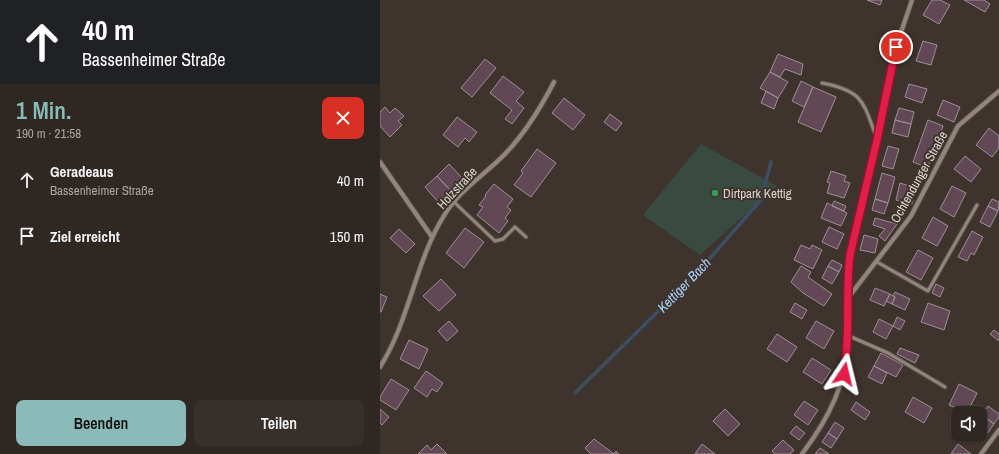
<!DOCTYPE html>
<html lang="de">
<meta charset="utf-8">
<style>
body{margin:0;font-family:"Archivo Narrow",sans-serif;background:#372f2a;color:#f1f3f6;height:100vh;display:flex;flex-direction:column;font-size:15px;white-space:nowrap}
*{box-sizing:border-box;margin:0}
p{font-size:13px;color:#a7a5a5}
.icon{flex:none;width:22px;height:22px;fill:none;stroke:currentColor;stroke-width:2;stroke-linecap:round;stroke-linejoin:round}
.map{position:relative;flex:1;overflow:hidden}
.panel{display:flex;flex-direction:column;background:#2f2722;width:380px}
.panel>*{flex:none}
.top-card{background:#202124;color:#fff;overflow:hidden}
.fabs{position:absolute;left:571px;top:406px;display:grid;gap:8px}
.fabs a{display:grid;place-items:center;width:36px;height:36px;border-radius:8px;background:#2f2722;box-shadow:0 1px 3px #0004,0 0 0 1px #4a4440;font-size:20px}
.pin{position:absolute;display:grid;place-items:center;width:34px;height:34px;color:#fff;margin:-17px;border:2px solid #fff;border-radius:50%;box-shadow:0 1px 4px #0007}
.me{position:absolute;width:44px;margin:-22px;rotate:10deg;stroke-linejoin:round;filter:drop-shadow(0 0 3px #0008)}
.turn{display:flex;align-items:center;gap:14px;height:84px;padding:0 16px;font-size:18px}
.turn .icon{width:52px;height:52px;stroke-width:2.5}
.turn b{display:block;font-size:28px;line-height:34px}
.round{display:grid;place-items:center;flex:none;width:42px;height:42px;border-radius:8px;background:#372f2a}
.headline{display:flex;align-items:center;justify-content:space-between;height:68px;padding:0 16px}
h1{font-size:24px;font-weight:600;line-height:30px;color:#8bbbb9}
.button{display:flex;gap:8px;margin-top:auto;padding:8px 16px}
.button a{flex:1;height:46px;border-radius:8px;background:#8bbbb9;color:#111;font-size:16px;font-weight:600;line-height:46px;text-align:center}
.button a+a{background:#372f2a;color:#f1f3f6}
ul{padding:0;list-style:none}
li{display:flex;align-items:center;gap:12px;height:56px;padding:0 16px}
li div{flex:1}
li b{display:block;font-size:15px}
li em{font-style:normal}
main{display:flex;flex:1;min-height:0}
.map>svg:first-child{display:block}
.green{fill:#394a41}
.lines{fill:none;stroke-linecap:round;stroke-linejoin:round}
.stream{stroke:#3a4f63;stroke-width:3.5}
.building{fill:#624755;stroke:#9d8f96}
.service-casing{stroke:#59504a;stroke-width:5}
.minor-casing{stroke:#59504a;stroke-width:6}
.service{stroke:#93857d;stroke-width:3}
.minor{stroke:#93857d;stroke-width:4}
.route-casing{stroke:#92132f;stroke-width:10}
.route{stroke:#e11d48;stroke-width:7}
.leisure-dot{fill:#2e9e5b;stroke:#3f342d;stroke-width:1.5}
.labels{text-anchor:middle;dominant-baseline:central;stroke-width:4;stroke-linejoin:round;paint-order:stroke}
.street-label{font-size:13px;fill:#ddd6d1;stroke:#3f342d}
.poi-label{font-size:13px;fill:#ddd6d1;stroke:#3f342d;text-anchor:start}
.water-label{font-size:14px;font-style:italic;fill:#a5cff8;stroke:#3f342d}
</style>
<main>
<section class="panel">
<div class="top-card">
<div class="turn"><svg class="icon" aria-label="ahead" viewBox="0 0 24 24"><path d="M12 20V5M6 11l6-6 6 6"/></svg><div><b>40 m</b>Bassenheimer Straße</div></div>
</div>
<div class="headline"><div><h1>1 Min.</h1><p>190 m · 21:58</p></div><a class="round" style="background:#d93025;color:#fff"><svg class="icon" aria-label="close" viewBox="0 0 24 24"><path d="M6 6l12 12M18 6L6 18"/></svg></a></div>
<ul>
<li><svg class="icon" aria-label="ahead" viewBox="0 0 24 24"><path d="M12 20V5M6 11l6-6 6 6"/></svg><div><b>Geradeaus</b><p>Bassenheimer Straße</p></div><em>40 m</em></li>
<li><svg class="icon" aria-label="arrive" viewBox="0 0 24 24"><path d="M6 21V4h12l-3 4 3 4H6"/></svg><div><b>Ziel erreicht</b></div><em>150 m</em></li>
</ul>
<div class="button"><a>Beenden</a><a>Teilen</a></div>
</section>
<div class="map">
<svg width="619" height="454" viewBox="0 0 619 454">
<rect width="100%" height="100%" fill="#3f342d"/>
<!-- green -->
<path class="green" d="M 321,144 L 397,186 L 320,255 L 263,215 Z"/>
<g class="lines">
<!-- stream -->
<path class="stream" d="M 195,393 L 316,274 L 381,200 L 391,162"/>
</g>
<!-- building -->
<path class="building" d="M 487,0 L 502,0 L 500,5 Z
M 552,0 L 560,0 L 570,5 L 559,24 L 543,15 Z
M 584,0 L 604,0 L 610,4 L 605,12 Z
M 543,41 L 557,45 L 551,65 L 536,61 Z
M 398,54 L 423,64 L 421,75 L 405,69 L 400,77 L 390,72 Z
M 105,59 L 116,68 L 92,97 L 81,88 Z
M 390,72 L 408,82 L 398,98 L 380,88 Z
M 123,76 L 144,92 L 136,101 L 144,108 L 132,124 L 125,119 L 132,110 L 110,93 Z
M 421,81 L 433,87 L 424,107 L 412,101 Z
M 529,84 L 547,89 L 542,103 L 525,97 Z
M 433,87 L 456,97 L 441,132 L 418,122 Z
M 386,91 L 398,98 L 394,109 L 381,103 Z
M 184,98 L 205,115 L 193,130 L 172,113 Z
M 563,100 L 580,107 L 574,122 L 557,115 Z
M 5,107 L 10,113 L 15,108 L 24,116 L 18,121 L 22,125 L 10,137 L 0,126 L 0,112 Z
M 519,108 L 534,112 L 531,124 L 515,120 Z
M 230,114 L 242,123 L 236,131 L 224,122 Z
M 77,117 L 97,132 L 89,142 L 85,138 L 78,147 L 63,135 Z
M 515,120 L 531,124 L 528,137 L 512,133 Z
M 548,120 L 563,126 L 548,168 L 533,162 Z
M 609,128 L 619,136 L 619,148 L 612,157 L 596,145 Z
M 508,146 L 519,149 L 513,169 L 502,166 Z
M 157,149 L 176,163 L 151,197 L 134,185 L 143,173 L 141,171 Z
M 585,156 L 601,169 L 591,182 L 574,169 Z
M 69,164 L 83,179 L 70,190 L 57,176 Z
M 451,171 L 466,176 L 464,181 L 470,183 L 464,198 L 447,193 L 450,183 L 447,182 Z
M 502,173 L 515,177 L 508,203 L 495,199 Z
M 57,176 L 70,190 L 58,202 L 45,187 Z
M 520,183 L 536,188 L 532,204 L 516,200 Z
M 114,184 L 133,199 L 127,207 L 131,210 L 125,218 L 128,221 L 119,233 L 97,215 L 103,207 L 99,205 L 106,196 L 105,195 Z
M 572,186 L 586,193 L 574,217 L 560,209 Z
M 495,199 L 508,203 L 504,214 L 492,210 Z
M 612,199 L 619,202 L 618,211 L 608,206 Z
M 454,201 L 466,206 L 464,211 L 452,206 Z
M 447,203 L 467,213 L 461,226 L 441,218 Z
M 608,206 L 618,211 L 610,227 L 600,222 Z
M 553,217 L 568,226 L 557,246 L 542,238 Z
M 495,218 L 517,224 L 505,241 L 499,236 L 505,229 L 493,225 Z
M 449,227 L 464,234 L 457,249 L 442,242 Z
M 85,228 L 104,242 L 84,268 L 66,253 Z
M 19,229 L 35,244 L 26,253 L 10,238 Z
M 592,231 L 603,237 L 594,255 L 591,253 L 587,261 L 578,257 Z
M 484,235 L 498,239 L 495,253 L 480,250 Z
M 421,245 L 430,249 L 432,245 L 442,250 L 433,269 L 414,260 Z
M 538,250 L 553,258 L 541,280 L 526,272 Z
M 452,260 L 462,265 L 459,272 L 448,266 Z
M 421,266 L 431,272 L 428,277 L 452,294 L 444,306 L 423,293 L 411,282 Z
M 448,266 L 459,272 L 452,284 L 442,278 Z
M 61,279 L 76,295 L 59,311 L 43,296 Z
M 556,284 L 564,288 L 560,297 L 552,293 Z
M 495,288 L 510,294 L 504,306 L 490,300 Z
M 515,292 L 530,299 L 525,310 L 512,304 L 515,297 L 513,296 Z
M 0,294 L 7,297 L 1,312 L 0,312 Z
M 510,294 L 515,297 L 512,304 L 506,301 Z
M 415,303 L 427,310 L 422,319 L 410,312 Z
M 548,303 L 570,311 L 564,330 L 541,322 Z
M 517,317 L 525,321 L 520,330 L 513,326 Z
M 499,319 L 513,326 L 506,339 L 493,332 Z
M 69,321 L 78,331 L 67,341 L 58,331 Z
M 436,321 L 454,331 L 444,349 L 426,338 Z
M 614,330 L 619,334 L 619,341 L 610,334 Z
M 397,334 L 417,347 L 407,362 L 387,349 Z
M 29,340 L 48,349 L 39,369 L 20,359 Z
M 520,348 L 539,355 L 535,363 L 517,354 Z
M 501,353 L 523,365 L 516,377 L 494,366 Z
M 432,358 L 451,370 L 442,384 L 423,372 Z
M 494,366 L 507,373 L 502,384 L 488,377 Z
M 46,371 L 63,383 L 57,392 L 52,389 L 47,397 L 34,388 Z
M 11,379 L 29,390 L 16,410 L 0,400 L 0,397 Z
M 579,384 L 597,393 L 587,413 L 569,405 Z
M 533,397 L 552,408 L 544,423 L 525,412 Z
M 424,401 L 438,410 L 428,425 L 414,415 Z
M 476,402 L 490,412 L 485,420 L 471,410 Z
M 608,406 L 619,414 L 619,417 L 614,424 L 602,415 Z
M 0,409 L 9,417 L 2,425 L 0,423 Z
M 345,409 L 360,424 L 348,436 L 333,421 Z
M 602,415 L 614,424 L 603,440 L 597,435 L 600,435 L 600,417 Z
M 455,422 L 464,428 L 457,439 L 448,433 Z
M 416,426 L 425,433 L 419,440 L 410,433 Z
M 448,433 L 457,439 L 451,448 L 442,442 Z
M 214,439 L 234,454 L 236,451 L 239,454 L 211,454 L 205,448 Z
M 403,440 L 414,450 L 410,454 L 395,454 L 392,451 Z
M 57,444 L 67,454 L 38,454 L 47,445 L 51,450 Z
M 322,444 L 335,454 L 315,454 Z
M 578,444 L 591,454 L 571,454 Z
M 440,448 L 449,454 L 435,454 Z"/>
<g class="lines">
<!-- service casing -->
<g class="service-casing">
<path id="service" d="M 442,83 C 484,91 483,102 497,139
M 74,202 L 115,241 L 123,239 L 135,227 L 146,237
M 497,262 L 548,291 L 597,205
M 469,336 L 508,353 L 565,387"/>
</g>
<!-- minor casing -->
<g class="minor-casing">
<path id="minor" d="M 0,162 L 52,237
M 468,298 L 531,216 L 578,126 L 619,91
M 0,367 C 30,320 35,261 65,214 C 79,191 104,175 123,156 C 144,135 160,109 174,82
M 422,454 C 449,418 468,381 469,335 C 469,309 467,282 470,255 L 497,140 L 516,47 L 532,0
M 601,454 L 619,430"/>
</g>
<!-- service -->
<use href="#service" class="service"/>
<!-- minor -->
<use href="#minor" class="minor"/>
</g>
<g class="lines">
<!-- route casing -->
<g class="route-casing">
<path id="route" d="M 464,374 C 471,334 465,295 470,255 L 497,140 L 516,47"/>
</g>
<!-- route -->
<use href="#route" class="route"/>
</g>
<!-- markers -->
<circle class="leisure-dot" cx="335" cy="193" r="4"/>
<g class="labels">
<!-- street labels -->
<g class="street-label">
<text transform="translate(539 177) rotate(-61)">Ochtendunger Straße</text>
<text transform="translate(77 188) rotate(-47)">Holzstraße</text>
</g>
<!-- poi labels -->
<g class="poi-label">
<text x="343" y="193">Dirtpark Kettig</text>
</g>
<!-- water labels -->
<g class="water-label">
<text transform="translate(304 285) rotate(-46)">Kettiger Bach</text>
</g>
</g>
</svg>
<div class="fabs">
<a><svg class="icon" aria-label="sound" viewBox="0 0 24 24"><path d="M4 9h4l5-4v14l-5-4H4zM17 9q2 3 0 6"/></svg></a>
</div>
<div class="pin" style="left:516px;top:47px;background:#d93025"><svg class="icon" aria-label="arrive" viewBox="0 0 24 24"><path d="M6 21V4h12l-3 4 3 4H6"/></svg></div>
<svg class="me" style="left:464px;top:374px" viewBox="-20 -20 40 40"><path d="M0-17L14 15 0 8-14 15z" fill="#e11d48" stroke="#fff" stroke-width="4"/></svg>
</div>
</main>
